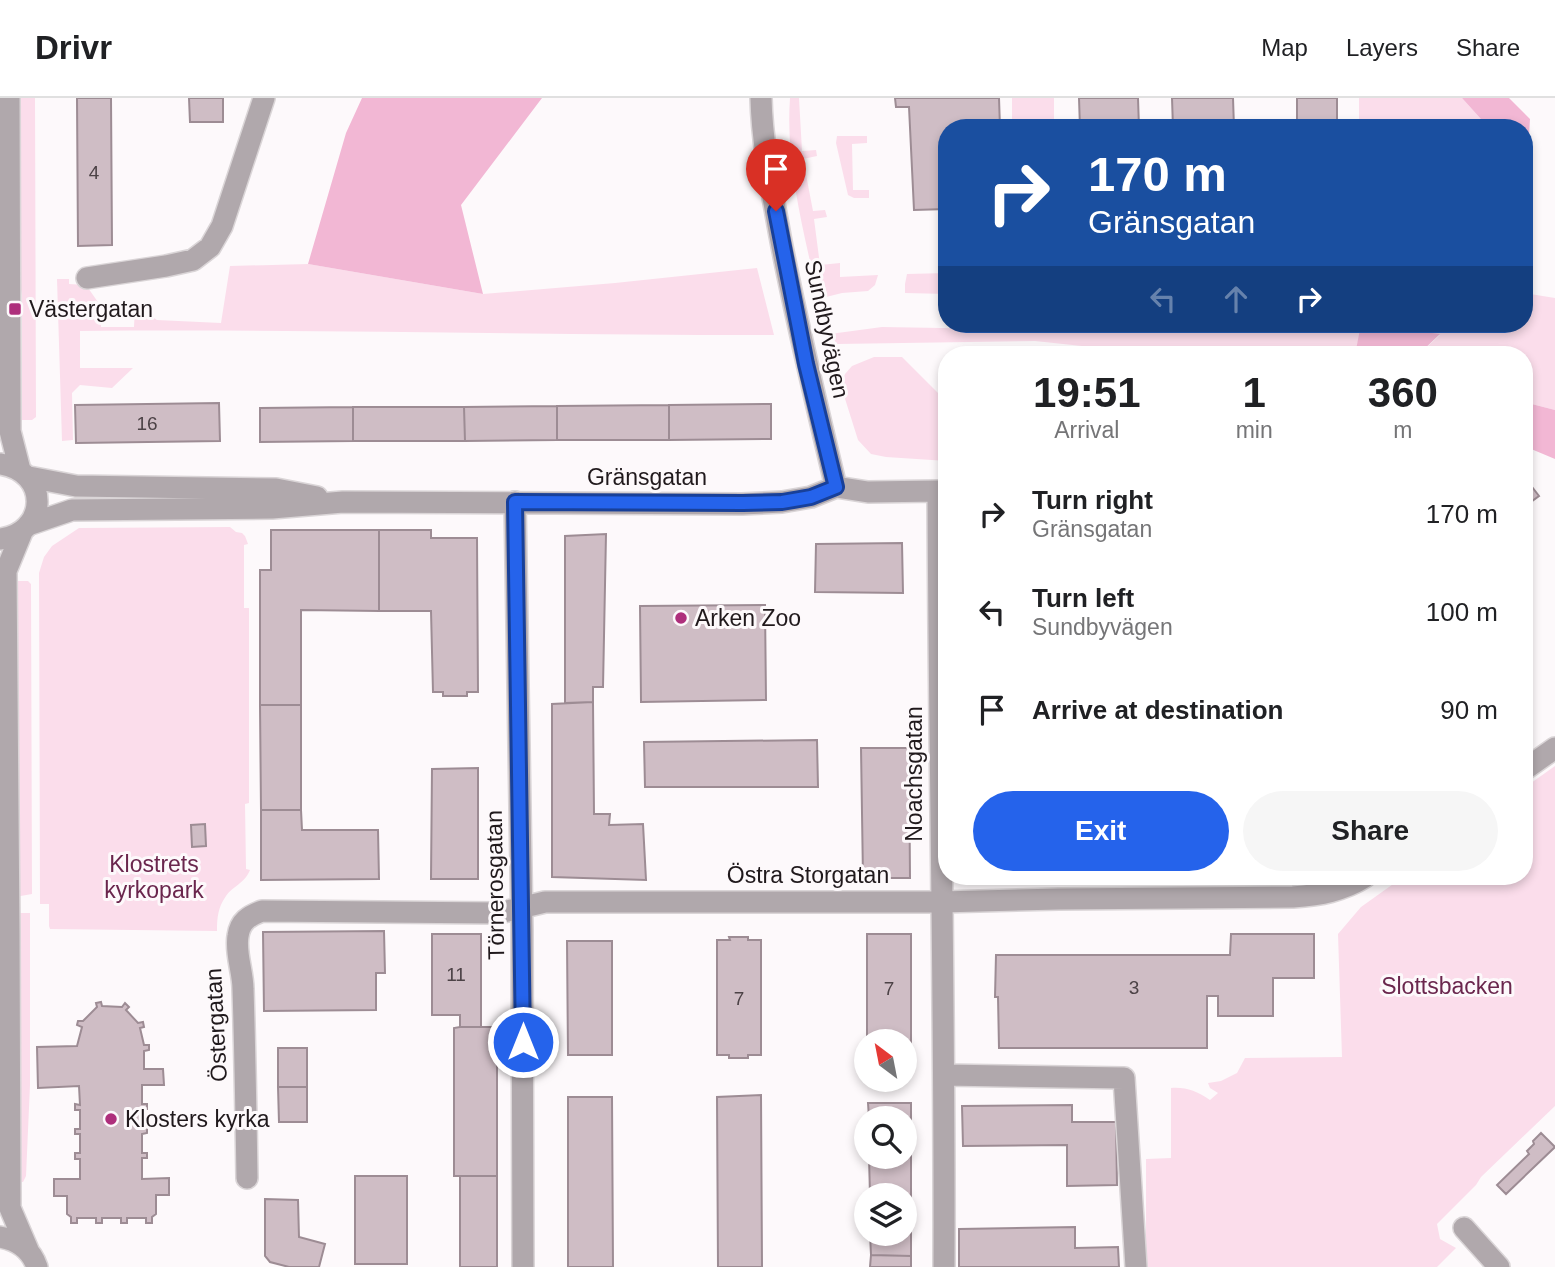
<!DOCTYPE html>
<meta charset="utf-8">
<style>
body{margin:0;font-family:Helvetica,sans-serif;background:#f6f6f6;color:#202124;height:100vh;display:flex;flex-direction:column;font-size:26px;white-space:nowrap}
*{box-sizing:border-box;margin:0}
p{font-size:23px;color:#757577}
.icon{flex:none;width:38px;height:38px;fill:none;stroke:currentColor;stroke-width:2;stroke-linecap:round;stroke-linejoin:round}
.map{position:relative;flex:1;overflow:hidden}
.panel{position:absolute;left:938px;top:248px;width:595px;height:539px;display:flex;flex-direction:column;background:#fff;border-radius:28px;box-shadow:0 4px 10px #0003}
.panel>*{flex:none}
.top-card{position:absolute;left:938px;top:21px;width:595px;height:214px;border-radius:28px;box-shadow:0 4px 10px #0003;background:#1a4fa0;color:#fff;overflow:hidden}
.needle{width:46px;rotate:328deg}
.tools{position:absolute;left:854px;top:931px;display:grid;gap:14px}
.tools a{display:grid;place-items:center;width:63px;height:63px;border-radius:50%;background:#fff;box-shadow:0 4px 10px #0003;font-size:35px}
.pin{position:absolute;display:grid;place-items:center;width:60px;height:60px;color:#fff;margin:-72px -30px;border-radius:50% 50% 50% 0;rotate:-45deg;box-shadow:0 0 7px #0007}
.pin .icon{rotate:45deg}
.me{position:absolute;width:77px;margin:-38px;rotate:0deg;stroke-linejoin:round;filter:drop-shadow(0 0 5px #0008)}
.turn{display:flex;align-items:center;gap:24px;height:147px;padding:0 35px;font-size:32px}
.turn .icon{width:91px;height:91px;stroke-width:2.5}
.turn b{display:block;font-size:49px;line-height:60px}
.lanes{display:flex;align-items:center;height:66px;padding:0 35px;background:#0003;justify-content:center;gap:35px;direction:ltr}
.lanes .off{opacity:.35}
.eta{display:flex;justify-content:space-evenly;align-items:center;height:119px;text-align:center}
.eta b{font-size:42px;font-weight:600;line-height:49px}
.button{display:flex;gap:14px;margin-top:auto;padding:14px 35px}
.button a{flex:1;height:80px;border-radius:42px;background:#2563eb;color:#fff;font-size:28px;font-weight:600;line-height:80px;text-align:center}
.button a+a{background:#f6f6f6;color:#202124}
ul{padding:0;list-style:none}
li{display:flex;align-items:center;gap:21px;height:98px;padding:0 35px}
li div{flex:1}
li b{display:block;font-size:26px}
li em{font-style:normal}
header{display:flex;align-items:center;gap:42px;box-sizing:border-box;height:98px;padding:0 35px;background:#fff;border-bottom:2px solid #e0e0e0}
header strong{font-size:33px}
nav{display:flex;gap:38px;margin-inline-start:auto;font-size:24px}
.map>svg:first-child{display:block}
.green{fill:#fbddeb}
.forest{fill:#f2b7d4}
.building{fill:#cfbdc5;stroke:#9d8c94;stroke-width:2}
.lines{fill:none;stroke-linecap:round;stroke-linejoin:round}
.minor-casing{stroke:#dad5d7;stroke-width:24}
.minor{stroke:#b0a8ac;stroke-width:21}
.route-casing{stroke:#184099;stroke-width:18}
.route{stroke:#2563eb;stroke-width:12}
.poi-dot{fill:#ae2f7c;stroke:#fdf9fb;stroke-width:2.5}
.labels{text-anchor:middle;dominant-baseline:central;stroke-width:6;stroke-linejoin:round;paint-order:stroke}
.number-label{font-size:19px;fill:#4c4246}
.poi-label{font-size:23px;fill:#20191c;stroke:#fdf9fb;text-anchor:start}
.street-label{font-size:23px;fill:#20191c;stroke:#fdf9fb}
.park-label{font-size:23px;fill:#6a264d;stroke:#fdf9fb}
</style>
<header>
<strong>Drivr</strong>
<nav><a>Map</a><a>Layers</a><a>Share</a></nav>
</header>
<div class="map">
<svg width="1555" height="1169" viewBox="0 0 1555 1169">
<rect width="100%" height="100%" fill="#fdf9fb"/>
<!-- green -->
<path class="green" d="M 17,0 L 35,0 L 36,319 L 32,322 L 22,322 L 22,197 L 19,181 Z
M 790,0 L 799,0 L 802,53 L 816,52 L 817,58 L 803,61 L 813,113 L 825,112 L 827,119 L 814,121 L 820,167 L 840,165 L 840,179 L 878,177 L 875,187 L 868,193 L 842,195 L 818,201 C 805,136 785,68 790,0 Z
M 1012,0 L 1054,0 L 1054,30 L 1012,30 Z
M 1359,0 L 1462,0 L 1489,30 L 1359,30 Z
M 837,38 L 867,38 L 867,45 L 852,46 L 853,92 L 869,92 L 869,100 L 854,100 L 848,97 L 836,45 Z
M 308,166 L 483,196 L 615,185 L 757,170 L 774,237 C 543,237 311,231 80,233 L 80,270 L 133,270 L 112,290 L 80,287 L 72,295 L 73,342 L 62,343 L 57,181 L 69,181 L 69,186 L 86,187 L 100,207 L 101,229 L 134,229 L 135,207 L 157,222 L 221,225 L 230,168 Z
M 947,175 L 947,196 L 905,195 L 905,186 L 907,176 Z
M 1524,195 L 1555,200 L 1555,312 L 1524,304 L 1524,257 L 1418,257 L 1440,237 L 1362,226 L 1355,257 L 1166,257 L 1035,243 L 837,246 L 830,236 L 882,229 L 1002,231 L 1101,226 L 1524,226 Z
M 874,259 L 902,259 L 947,304 L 947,363 L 886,359 L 871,356 L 858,342 L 841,288 L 845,276 L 852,268 Z
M 230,429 L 236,434 L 242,435 L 245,438 L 248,446 L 244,447 L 244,510 L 249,510 L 249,705 L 245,706 L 246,771 L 250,772 C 244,786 234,787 226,798 C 218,809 217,820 217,833 L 50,831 L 49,828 L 49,806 L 40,806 L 39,475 L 44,459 L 52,448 L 79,430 Z
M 14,483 L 28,483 L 31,486 L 32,796 L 15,799 Z
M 1555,668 L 1555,1008 L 1481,1079 L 1476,1087 L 1437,1126 L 1440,1141 L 1456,1150 L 1437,1169 L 1146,1169 L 1146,1061 L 1171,1060 L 1171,990 C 1187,989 1196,993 1210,1002 L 1218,995 L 1210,990 L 1208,985 L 1221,983 L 1237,975 L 1245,960 L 1342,959 L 1338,836 L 1361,809 L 1403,779 L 1524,779 L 1524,690 Z
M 15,815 L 30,815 L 30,987 L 26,1078 L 23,1084 L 14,1084 Z"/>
<!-- forest -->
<path class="forest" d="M 362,0 L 542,0 L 461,107 L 483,196 L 308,166 L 346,35 Z
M 1462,0 L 1509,0 L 1530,21 L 1527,71 L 1524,68 L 1524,30 L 1489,30 Z
M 1361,226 L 1440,236 L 1418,257 L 1355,257 Z
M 1524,304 L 1555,312 L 1555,361 L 1524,348 Z"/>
<!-- building -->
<path class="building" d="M 77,0 L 111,0 L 112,147 L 78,148 Z
M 189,0 L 223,0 L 223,24 L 190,24 Z
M 895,0 L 999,0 L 1000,30 L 947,30 L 947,111 L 914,112 L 909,9 L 896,9 Z
M 1079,0 L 1138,0 L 1139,30 L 1080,30 Z
M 1172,0 L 1233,0 L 1234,30 L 1173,30 Z
M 1297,0 L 1337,0 L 1337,26 L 1297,27 Z
M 219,305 L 220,343 L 76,345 L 75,307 Z
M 771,306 L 771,341 L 669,342 L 669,307 Z
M 669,307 L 669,342 L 557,342 L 557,308 Z
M 557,308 L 557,342 L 465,343 L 464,309 Z
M 353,309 L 464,309 L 465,343 L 353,343 Z
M 353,309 L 353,343 L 260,344 L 260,310 Z
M 1529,385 L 1539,398 L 1524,409 L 1524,389 Z
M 271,432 L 379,432 L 379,513 L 301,512 L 301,607 L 260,607 L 260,472 L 271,472 Z
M 379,432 L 431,432 L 431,440 L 477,440 L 478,594 L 467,594 L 467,598 L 443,598 L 443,594 L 433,594 L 431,513 L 379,513 Z
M 606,436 L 603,589 L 593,589 L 593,604 L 565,605 L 565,438 Z
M 902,445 L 903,495 L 815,494 L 816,446 Z
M 765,507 L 766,602 L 641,604 L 640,508 Z
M 593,604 L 594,716 L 610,716 L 609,727 L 643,726 L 646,782 L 552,779 L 552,606 Z
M 260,607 L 301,607 L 301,712 L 261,712 Z
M 817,642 L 818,689 L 645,689 L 644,644 Z
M 861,650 L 909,650 L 910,780 L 863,780 Z
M 478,670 L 478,781 L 431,781 L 432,671 Z
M 261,712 L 301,712 L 302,732 L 378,732 L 379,781 L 261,782 Z
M 205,726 L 206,748 L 192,749 L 191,727 Z
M 384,833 L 385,875 L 376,875 L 376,912 L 264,913 L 263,834 Z
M 432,836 L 481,836 L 481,929 L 460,929 L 460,917 L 432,917 Z
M 867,836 L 911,836 L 911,951 L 905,951 L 905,943 L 867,943 Z
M 1231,836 L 1314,836 L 1314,880 L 1273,880 L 1273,918 L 1218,918 L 1218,898 L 1207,898 L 1207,950 L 999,950 L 998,899 L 995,899 L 996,857 L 1230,857 Z
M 729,839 L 748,839 L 748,842 L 761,842 L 761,957 L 748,957 L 748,960 L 729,960 L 729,957 L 717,957 L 717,842 L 730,842 Z
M 567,843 L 612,843 L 612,957 L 568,957 Z
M 101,904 L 102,908 L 122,909 L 125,905 L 129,909 L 126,912 L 138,925 L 143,924 L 144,929 L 140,930 L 144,947 L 149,947 L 149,952 L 144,953 L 144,971 L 163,971 L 164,987 L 142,987 L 142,1006 L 147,1006 L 147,1011 L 142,1011 L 142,1030 L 147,1031 L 147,1035 L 142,1036 L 142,1055 L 147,1055 L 147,1060 L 142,1060 L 142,1081 L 169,1080 L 169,1097 L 156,1097 L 156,1116 L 152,1119 L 152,1125 L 146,1125 L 146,1120 L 127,1120 L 127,1125 L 121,1125 L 121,1120 L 102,1120 L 102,1125 L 96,1125 L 96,1120 L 77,1120 L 77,1125 L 71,1125 L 71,1119 L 67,1116 L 67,1098 L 54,1098 L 54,1081 L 80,1081 L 80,1061 L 75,1061 L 75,1055 L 80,1055 L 80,1036 L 75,1036 L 75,1031 L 80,1031 L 80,1012 L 75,1012 L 75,1006 L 80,1007 L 79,988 L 38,990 L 37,949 L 77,948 L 82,929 L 77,927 L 78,923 L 83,923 L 97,909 L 96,905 Z
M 460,929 L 497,929 L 497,1078 L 454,1078 L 454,930 Z
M 278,950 L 307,950 L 307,989 L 278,989 Z
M 278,989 L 307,989 L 307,1024 L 279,1024 Z
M 761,997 L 762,1169 L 718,1169 L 717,999 Z
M 568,999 L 612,999 L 613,1169 L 568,1169 Z
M 868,1005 L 911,1005 L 911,1158 L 871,1157 L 870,1136 L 905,1136 L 905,1097 L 870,1097 L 869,1059 L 905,1059 L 905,1020 L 869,1020 Z
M 1072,1007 L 1072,1024 L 1116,1024 L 1117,1087 L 1067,1088 L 1067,1047 L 963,1048 L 962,1008 Z
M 1541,1035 L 1555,1049 L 1506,1096 L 1497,1087 L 1529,1056 L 1527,1053 L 1534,1046 L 1533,1043 Z
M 355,1078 L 407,1078 L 407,1166 L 355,1166 Z
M 460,1078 L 497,1078 L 497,1169 L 460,1169 Z
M 265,1101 L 298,1102 L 299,1139 L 325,1146 L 319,1169 L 289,1169 L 270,1164 L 265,1158 Z
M 1075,1129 L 1075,1150 L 1118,1149 L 1119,1169 L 959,1169 L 959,1131 Z
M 871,1157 L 911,1158 L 911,1169 L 870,1169 Z"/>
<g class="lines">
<!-- minor casing -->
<g class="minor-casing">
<path id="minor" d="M 9,0 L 10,333 L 20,372
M 761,0 C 762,46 772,93 780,138 C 796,222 816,305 836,389
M 87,180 L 166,168 L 193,162 L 210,149 L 222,128 L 264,0
M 0,366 C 50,373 49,435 0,441
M 29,379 L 76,388 L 276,391 L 317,399
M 938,393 C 939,651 945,910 944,1169
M 515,404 L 522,832 L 523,1169
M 28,427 L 72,412 L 272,410 L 343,404 L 742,406 L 782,404 L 811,399 L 836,389 L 868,394 L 938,393 L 947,394
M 22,434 L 6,473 L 9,834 L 10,1110 L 28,1152
M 1524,672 L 1555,650
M 945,977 L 1124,980 L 1136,1169
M 247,1080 C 246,1017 245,954 243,891 C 243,874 235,855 238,838 C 240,823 249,818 262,813 L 499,815 L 545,804 L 941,804 L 1059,801 L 1293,799 C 1320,797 1343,793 1365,779
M 1464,1130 L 1499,1169
M 0,1139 C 18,1142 31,1151 37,1169"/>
</g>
<!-- minor -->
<use href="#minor" class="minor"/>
</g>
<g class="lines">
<!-- route casing -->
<g class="route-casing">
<path id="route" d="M 523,944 L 515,404 L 743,405 L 782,404 L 811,399 L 836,389 L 806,266 L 776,113"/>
</g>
<!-- route -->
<use href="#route" class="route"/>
</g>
<!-- markers -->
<g class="poi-dot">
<rect x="8" y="204" width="14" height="14" rx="3.5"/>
<circle cx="681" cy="520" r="7"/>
<circle cx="111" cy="1021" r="7"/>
</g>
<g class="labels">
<!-- number labels -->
<g class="number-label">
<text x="94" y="74">4</text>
<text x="147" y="325">16</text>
<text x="456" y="876">11</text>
<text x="1134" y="889">3</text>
<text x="889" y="890">7</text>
<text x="739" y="900">7</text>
</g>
<!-- poi labels -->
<g class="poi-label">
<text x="29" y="211">Västergatan</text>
<text x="695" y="520">Arken Zoo</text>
<text x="125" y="1021">Klosters kyrka</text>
</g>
<!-- street labels -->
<g class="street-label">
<text transform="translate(827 231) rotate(78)">Sundbyvägen</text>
<text x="647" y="379">Gränsgatan</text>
<text transform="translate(914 676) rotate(-90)">Noachsgatan</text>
<text x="808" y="777">Östra Storgatan</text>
<text transform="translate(495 787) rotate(-91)">Törnerosgatan</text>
<text transform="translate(216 927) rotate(-93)">Östergatan</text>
</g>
<!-- park labels -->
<g class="park-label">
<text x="154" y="766">Klostrets<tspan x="154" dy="26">kyrkopark</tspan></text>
<text x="1447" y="888">Slottsbacken</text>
</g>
</g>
</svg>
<div class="tools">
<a><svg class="needle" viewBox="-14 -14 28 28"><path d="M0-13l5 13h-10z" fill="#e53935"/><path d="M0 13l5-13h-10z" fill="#757577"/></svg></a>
<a><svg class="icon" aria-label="search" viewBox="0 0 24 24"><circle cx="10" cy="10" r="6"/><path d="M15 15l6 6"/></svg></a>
<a><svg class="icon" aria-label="layers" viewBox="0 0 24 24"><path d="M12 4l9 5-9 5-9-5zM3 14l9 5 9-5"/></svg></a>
</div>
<div class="pin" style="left:776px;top:113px;background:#d93025"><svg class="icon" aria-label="arrive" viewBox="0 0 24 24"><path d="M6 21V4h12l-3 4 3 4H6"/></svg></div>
<svg class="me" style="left:523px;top:944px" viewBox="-20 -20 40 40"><circle r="17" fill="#2563eb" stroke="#fff" stroke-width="3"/><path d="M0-11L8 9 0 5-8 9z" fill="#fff"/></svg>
<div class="top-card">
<div class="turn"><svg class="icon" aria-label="right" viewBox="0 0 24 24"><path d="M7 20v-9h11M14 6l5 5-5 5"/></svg><div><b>170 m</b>Gränsgatan</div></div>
<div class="lanes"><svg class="icon off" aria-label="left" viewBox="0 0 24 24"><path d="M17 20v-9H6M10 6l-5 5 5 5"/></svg><svg class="icon off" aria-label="ahead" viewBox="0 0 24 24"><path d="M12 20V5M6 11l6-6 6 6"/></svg><svg class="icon" aria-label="right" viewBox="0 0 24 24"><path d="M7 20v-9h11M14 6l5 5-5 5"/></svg></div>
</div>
<section class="panel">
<div class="eta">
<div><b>19:51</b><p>Arrival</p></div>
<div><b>1</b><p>min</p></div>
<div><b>360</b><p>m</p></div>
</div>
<ul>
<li><svg class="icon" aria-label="right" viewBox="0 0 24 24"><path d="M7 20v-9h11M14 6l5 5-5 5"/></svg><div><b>Turn right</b><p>Gränsgatan</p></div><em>170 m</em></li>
<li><svg class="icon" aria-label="left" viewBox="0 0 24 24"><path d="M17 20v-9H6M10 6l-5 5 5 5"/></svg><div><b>Turn left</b><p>Sundbyvägen</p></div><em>100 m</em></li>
<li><svg class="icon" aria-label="arrive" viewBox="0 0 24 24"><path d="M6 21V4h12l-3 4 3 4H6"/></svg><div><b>Arrive at destination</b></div><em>90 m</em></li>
</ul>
<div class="button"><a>Exit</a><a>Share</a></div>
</section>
</div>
